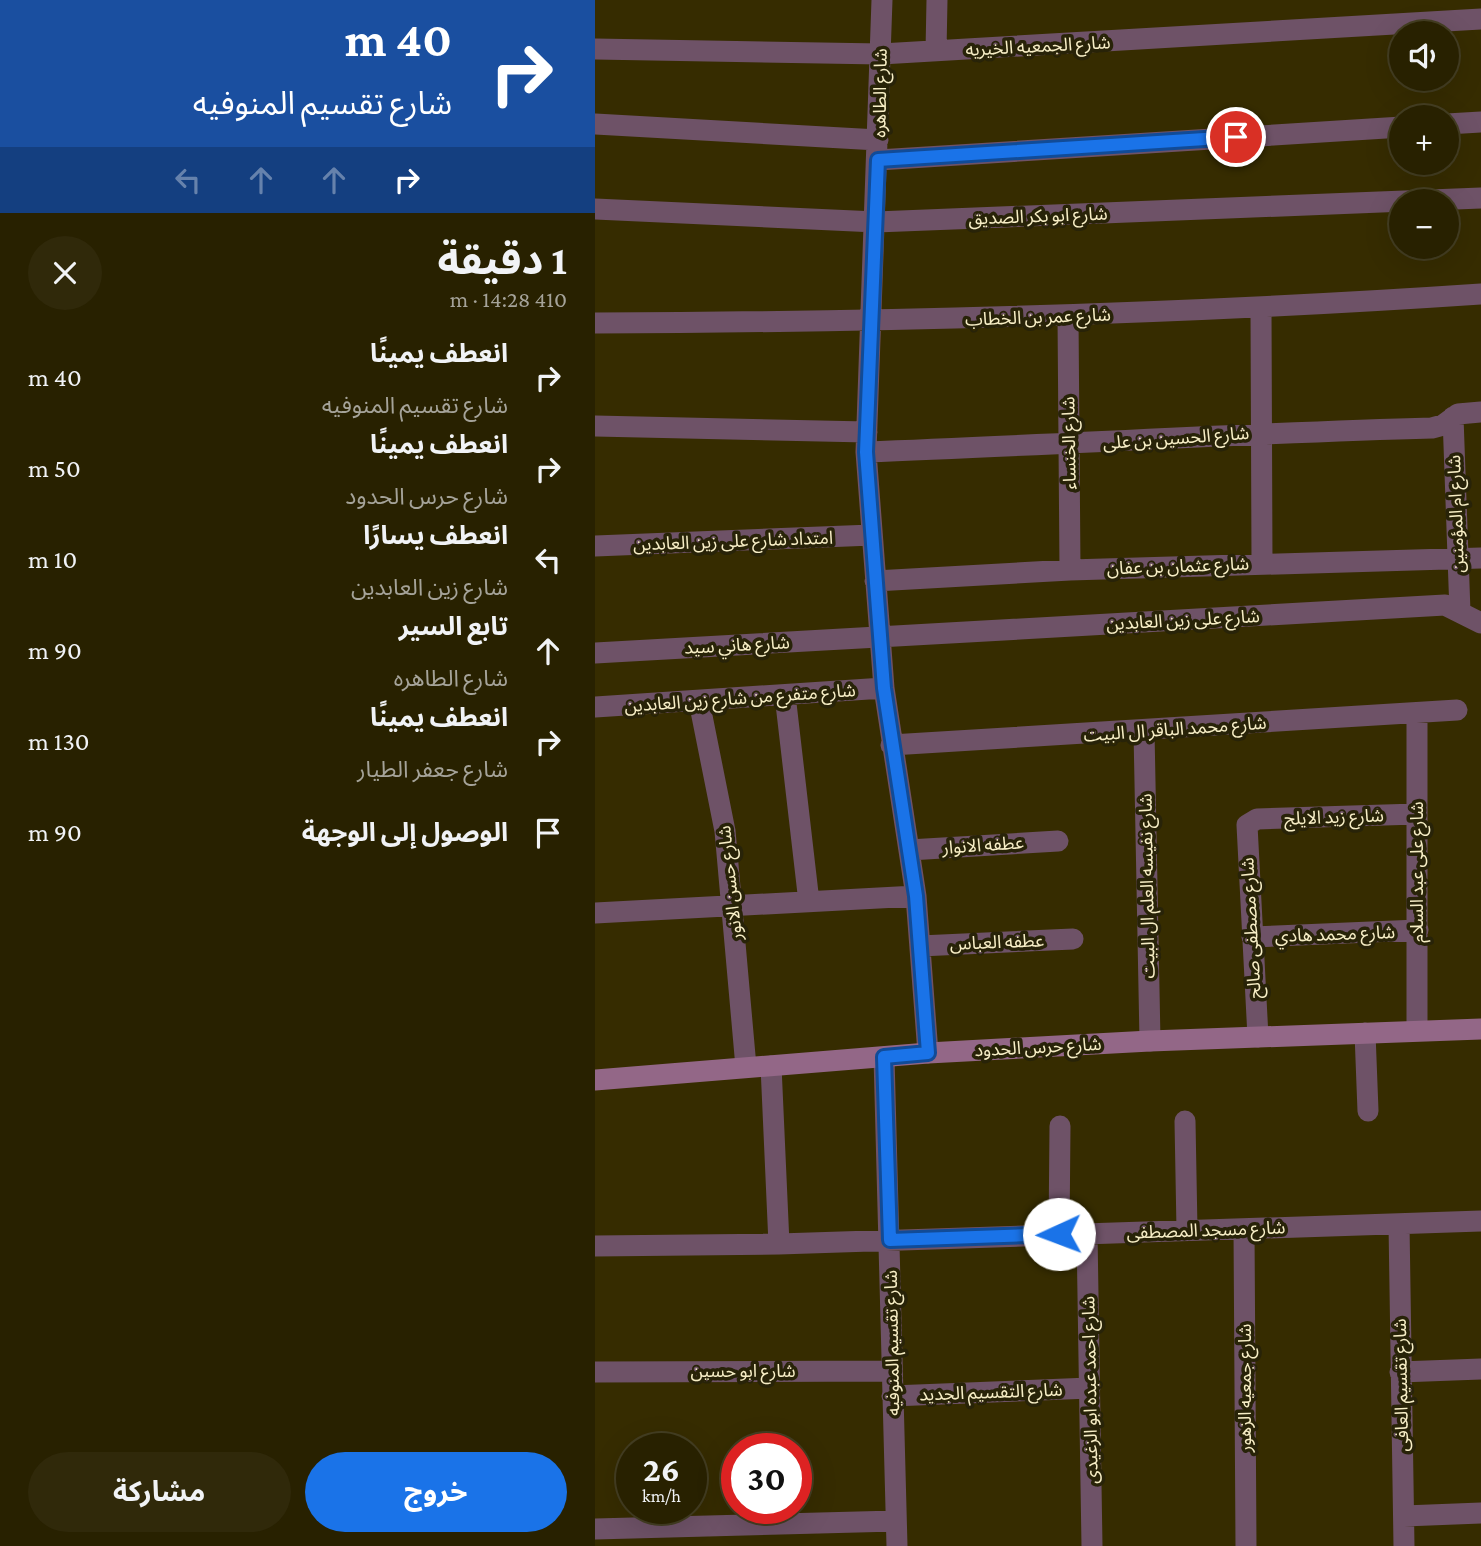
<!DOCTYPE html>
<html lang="ar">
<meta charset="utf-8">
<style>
body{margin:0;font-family:"Crimson Pro","Noto Sans Arabic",serif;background:#30290a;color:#f1f3f6;direction:rtl;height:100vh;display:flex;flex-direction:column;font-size:26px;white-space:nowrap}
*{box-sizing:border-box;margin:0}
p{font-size:23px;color:#a5a399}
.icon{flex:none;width:38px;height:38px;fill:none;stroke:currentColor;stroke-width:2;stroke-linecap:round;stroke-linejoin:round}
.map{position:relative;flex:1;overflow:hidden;direction:ltr}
.drawer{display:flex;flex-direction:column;background:#282100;width:595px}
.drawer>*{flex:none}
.banner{background:#1a4fa0;color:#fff;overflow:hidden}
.buttons{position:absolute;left:794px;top:21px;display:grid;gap:14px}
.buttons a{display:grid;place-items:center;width:70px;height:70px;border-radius:50%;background:#282100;box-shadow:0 7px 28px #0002,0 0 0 2px #443e22;font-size:35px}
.speed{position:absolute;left:21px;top:1433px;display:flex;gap:14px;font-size:35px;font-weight:700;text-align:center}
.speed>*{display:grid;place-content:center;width:91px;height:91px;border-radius:50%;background:#282100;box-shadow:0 7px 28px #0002,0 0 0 2px #443e22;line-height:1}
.speed small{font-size:18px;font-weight:400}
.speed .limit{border:10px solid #d22;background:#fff;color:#111}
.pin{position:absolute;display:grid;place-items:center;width:60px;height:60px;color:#fff;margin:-30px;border:4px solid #fff;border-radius:50%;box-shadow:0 2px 7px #0007}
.me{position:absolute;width:77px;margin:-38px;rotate:268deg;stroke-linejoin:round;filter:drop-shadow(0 0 5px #0008)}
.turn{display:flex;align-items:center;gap:24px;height:147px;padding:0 28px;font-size:32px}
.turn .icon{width:91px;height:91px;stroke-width:2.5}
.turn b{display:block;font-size:49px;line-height:60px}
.lanes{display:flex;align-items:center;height:66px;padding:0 28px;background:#0003;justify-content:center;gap:35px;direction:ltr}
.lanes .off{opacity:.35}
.round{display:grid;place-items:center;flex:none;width:74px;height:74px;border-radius:37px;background:#30290a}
.summary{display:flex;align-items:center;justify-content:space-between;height:119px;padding:0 28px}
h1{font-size:42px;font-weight:700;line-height:52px}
.cta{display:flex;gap:14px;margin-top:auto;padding:14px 28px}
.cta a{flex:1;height:80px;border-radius:42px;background:#1a73e8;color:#fff;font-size:28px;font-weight:700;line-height:80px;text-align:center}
.cta a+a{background:#30290a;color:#f1f3f6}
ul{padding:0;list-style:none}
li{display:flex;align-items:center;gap:21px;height:91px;padding:0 28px}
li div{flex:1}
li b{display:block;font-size:26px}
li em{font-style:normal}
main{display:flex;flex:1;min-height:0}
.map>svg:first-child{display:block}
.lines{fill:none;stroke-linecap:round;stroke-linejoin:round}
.street{stroke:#6e5267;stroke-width:21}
.secondary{stroke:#936787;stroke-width:21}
.route-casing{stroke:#114b97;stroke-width:18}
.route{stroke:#1a73e8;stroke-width:12}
.labels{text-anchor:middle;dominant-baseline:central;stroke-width:7;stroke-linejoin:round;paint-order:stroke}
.street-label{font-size:18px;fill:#f7eec6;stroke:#282308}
</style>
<main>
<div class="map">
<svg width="886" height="1546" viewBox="0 0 886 1546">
<rect width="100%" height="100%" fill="#362c00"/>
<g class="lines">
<!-- street -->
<path class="street" d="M 287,0 L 271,452 L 289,688 L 321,896 L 333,1053
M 0,49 L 286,54 L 886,19
M 341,51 L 342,0
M 0,124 L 283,140
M 852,124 L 886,122
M 283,160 L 807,127
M 0,209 L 281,222 L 886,198
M 666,309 L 667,563
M 473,316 L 475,570
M 0,323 C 296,322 591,314 886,294
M 858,417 L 865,612
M 0,426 L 272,432
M 271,452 C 460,445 648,433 837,428 L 848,425 L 863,414 L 886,412
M 0,546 L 277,535
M 280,581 L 475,570 L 886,558
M 0,653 L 850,605 L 886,623
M 190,695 L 214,902
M 104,701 L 130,831 L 151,1067
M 0,707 L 289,688
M 549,731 L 555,1041
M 296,745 L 862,710
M 314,850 L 463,841
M 0,913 L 321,896
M 657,937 L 823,930
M 325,946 L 478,939
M 822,1030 L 822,713
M 770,1033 L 773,1111
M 663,1037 L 652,825 L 662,819 L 822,814
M 289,1057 L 302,1546
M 176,1066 L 184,1244
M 590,1121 L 592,1230
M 804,1224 L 809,1546
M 649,1229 L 651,1546
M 492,1233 L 497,1546
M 464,1234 L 465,1126
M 0,1246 L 184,1244 L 886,1221
M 0,1372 L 297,1371
M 805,1372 L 886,1369
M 297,1396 L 495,1388
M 809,1516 L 886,1513
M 0,1529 L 301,1521"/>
<!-- secondary -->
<path class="secondary" d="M 0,1080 L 333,1053 L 555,1041 L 886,1029"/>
</g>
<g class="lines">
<!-- route casing -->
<g class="route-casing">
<path id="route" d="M 464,1234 L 295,1240 L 289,1057 L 333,1053 L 321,896 L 289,688 L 271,452 L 283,160 L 641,137"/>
</g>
<!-- route -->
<use href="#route" class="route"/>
</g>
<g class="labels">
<!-- street labels -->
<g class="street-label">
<text transform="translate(443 46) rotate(-3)">شارع الجمعيه الخيريه</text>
<text transform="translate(285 93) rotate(-89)">شارع الطاهره</text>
<text transform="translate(443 216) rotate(-2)">شارع ابو بكر الصديق</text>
<text transform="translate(443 317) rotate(-2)">شارع عمر بن الخطاب</text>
<text transform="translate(581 438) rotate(-4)">شارع الحسين بن على</text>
<text transform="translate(474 443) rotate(-91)">شارع الخنساء</text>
<text transform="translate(861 514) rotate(-92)">شارع ام المؤمنين</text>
<text transform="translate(138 541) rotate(-2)">امتداد شارع على زين العابدين</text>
<text transform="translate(583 566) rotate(-2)">شارع عثمان بن عفان</text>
<text transform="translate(588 620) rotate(-3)">شارع على زين العابدين</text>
<text transform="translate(142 645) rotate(-3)">شارع هاني سيد</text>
<text transform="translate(145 698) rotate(-4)">شارع متفرع من شارع زين العابدين</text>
<text transform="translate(580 729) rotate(-4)">شارع محمد الباقر ال البيت</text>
<text transform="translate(739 817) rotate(-2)">شارع زيد الايلج</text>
<text transform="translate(388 845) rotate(-4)">عطفه الانوار</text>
<text transform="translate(822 872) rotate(-90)">شارع على عبد السلام</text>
<text transform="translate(135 883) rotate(-96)">شارع حسن الانور</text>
<text transform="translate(552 886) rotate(-91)">شارع نفيسه العلم ال البيت</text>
<text transform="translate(656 928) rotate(-93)">شارع مصطفى صالح</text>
<text transform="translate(740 934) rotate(-2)">شارع محمد هادي</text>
<text transform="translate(402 942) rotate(-2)">عطفه العباس</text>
<text transform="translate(443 1047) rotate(-3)">شارع حرس الحدود</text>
<text transform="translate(611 1230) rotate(-2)">شارع مسجد المصطفى</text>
<text transform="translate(297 1343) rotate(-91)">شارع تقسيم المنوفيه</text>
<text x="148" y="1371">شارع ابو حسين</text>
<text transform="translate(806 1385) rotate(-91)">شارع تقسيم العافى</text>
<text transform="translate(650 1388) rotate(-90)">شارع جمعيه الزهور</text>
<text transform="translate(495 1390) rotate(-91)">شارع احمد عبده ابو الزغيدى</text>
<text transform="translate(396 1392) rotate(-2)">شارع التقسيم الجديد</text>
</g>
</g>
</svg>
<div class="buttons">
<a><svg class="icon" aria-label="sound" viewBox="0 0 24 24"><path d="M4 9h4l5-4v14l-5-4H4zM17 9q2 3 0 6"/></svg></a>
<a>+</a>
<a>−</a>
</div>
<div class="speed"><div>26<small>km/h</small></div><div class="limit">30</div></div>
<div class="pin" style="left:641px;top:137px;background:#d93025"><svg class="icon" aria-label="arrive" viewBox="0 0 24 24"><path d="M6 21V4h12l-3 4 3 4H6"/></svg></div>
<svg class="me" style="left:464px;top:1234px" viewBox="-20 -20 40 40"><circle r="19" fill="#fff"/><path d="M0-13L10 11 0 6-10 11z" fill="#1a73e8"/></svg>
</div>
<section class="drawer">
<div class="banner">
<div class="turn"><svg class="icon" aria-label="right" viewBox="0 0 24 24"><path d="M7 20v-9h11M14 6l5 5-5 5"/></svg><div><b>40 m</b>شارع تقسيم المنوفيه</div></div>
<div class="lanes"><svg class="icon off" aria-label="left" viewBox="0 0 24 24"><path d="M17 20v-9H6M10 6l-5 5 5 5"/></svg><svg class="icon off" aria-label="ahead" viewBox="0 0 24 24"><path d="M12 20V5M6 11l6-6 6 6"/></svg><svg class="icon off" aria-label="ahead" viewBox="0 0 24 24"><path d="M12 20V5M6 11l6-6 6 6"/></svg><svg class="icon" aria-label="right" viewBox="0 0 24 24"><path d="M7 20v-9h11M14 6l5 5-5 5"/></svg></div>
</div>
<div class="summary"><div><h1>1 دقيقة</h1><p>410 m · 14:28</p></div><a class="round"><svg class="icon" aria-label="close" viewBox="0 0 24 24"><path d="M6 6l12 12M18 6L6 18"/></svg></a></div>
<ul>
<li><svg class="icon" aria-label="right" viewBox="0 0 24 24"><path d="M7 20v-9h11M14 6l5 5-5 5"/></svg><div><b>انعطف يمينًا</b><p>شارع تقسيم المنوفيه</p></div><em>40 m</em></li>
<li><svg class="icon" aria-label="right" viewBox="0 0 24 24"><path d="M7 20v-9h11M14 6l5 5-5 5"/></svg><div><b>انعطف يمينًا</b><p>شارع حرس الحدود</p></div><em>50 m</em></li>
<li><svg class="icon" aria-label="left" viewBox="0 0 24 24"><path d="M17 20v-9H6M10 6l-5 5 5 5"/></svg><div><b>انعطف يسارًا</b><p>شارع زين العابدين</p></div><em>10 m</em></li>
<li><svg class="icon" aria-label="ahead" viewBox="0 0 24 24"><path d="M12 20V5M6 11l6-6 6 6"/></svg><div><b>تابع السير</b><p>شارع الطاهره</p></div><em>90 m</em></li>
<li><svg class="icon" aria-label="right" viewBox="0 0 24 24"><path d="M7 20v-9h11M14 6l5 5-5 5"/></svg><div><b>انعطف يمينًا</b><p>شارع جعفر الطيار</p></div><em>130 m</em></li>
<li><svg class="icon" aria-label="arrive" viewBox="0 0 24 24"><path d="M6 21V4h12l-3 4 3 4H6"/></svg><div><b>الوصول إلى الوجهة</b></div><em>90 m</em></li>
</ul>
<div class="cta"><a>خروج</a><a>مشاركة</a></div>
</section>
</main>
